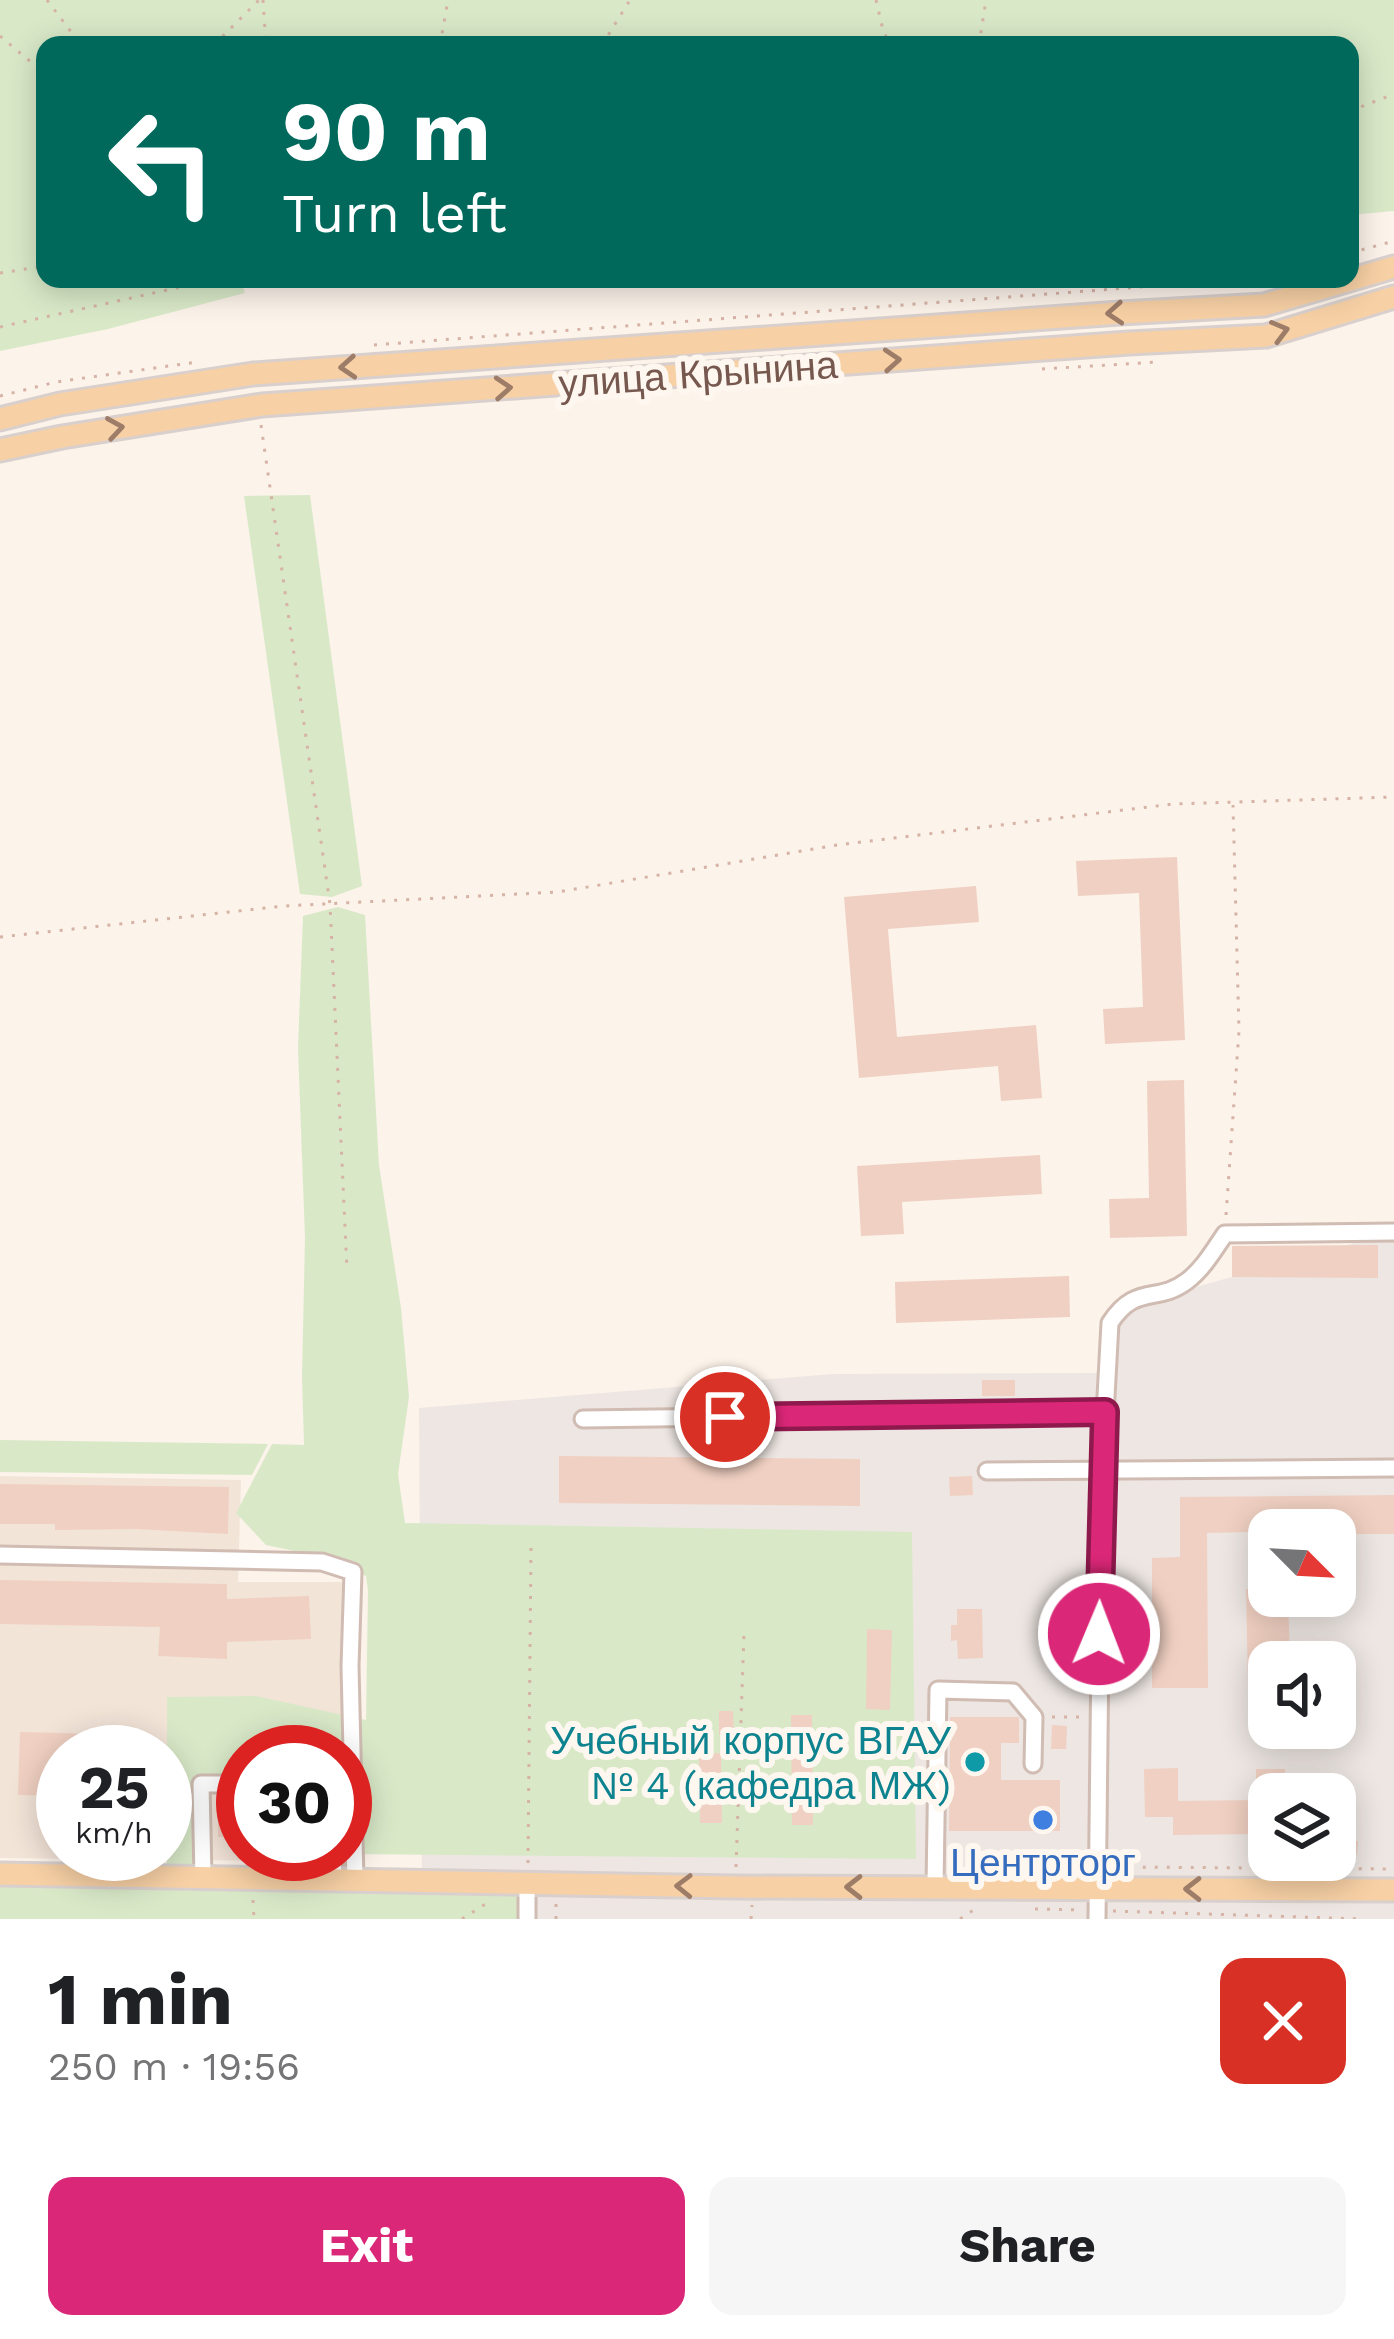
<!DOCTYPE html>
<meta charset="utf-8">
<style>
body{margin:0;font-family:"Work Sans",sans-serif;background:#f6f6f6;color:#202124;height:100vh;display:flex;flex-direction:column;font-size:45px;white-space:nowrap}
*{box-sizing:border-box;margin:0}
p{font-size:39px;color:#757577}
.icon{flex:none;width:66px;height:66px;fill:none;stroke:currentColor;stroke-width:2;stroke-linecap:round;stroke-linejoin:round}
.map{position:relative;height:1919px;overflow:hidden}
.sheet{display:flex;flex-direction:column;background:#fff;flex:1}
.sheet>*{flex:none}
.guide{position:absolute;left:36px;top:36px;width:1323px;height:252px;border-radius:24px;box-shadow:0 6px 30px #0003;background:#00695c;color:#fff;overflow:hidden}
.needle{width:78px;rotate:114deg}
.buttons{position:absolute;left:1248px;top:1509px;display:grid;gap:24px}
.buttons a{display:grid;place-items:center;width:108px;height:108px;border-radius:24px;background:#fff;box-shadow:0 6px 30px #0003;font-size:60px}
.speed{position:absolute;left:36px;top:1725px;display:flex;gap:24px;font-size:60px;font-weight:700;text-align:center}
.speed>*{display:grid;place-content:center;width:156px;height:156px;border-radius:50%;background:#fff;box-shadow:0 6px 30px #0003;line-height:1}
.speed small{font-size:30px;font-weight:400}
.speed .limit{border:18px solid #d22;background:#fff;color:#111}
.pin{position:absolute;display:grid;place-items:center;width:102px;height:102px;color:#fff;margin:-51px;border:6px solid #fff;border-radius:50%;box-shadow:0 3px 12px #0007}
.me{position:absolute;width:132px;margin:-66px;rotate:1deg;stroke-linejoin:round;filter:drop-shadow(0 0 9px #0008)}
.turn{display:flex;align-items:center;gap:42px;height:252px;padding:0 48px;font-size:54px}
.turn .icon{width:156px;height:156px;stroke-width:2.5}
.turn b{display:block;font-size:84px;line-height:102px}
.round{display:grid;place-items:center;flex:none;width:126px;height:126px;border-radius:24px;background:#f6f6f6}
.overview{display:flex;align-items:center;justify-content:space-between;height:204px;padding:0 48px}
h1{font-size:72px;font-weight:700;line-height:90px}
.action{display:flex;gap:24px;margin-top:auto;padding:24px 48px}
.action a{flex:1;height:138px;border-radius:24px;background:#db2777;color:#fff;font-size:48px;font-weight:700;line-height:138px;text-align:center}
.action a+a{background:#f6f6f6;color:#202124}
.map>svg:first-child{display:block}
.residential{fill:#f3e4d8;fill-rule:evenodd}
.industrial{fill:#ede6e2;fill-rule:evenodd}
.green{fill:#d9e9c8}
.building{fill:#f0d0c2}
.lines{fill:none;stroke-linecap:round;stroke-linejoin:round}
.minor-casing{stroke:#d0bcb2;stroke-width:21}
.major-casing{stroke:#d9d0cd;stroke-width:27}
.path{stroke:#d6b3a5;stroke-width:3;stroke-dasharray:3 9;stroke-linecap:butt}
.minor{stroke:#fff;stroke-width:15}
.major{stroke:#f7d0a5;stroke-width:21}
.oneway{stroke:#9d7c68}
.route-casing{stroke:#8e194d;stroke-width:30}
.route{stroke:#db2777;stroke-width:21}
.culture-dot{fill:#0f9aa8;stroke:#fef7f0;stroke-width:4.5}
.shop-dot{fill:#3f7fe0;stroke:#fef7f0;stroke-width:4.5}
.labels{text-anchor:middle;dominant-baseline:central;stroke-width:12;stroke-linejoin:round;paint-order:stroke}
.street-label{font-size:39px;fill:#76584e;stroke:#fef7f0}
.culture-label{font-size:39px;fill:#0d838f;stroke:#fef7f0;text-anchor:end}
.shop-label{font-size:39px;fill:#366cbe;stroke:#fef7f0}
</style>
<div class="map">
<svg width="1394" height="1919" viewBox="0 0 1394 1919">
<rect width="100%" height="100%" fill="#fcf3ea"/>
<!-- residential -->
<path class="residential" d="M 0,1476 L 241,1480 L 238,1582 L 357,1582 L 364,1862 L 0,1858 ZM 63,1752 L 165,1752 L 165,1854 L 63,1854 ZM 243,1752 L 345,1752 L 345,1854 L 243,1854 Z"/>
<!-- industrial -->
<path class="industrial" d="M 1394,1232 L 1394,1919 L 0,1919 L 0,1887 L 422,1887 L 419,1408 L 833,1374 L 1102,1373 L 1106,1312 ZM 1269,1530 L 1335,1530 L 1335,1596 L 1269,1596 ZM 1269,1662 L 1335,1662 L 1335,1728 L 1269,1728 ZM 1269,1794 L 1335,1794 L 1335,1860 L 1269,1860 Z"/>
<!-- green -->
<path class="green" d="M 0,0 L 1394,0 L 1394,211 L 1350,215 L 1350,45 L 45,45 L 45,279 L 240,279 L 245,293 L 108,329 L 0,351 Z
M 310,495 L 362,886 L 332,897 L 300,894 L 244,496 Z
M 338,907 L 365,915 L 379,1165 L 401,1308 L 409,1397 L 398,1474 L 405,1523 L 912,1532 L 916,1859 L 345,1854 L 345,1752 L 243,1752 L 243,1785 L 211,1784 L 210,1864 L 167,1864 L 167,1697 L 256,1696 L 366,1720 L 368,1591 L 366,1576 L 328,1558 L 266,1545 L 236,1513 L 272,1444 L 304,1445 L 302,1376 L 305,1238 L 298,1048 L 303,916 Z
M 0,1440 L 268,1444 L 252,1475 L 0,1472 Z
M 0,1880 L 522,1888 L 522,1919 L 0,1919 Z"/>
<!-- building -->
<path class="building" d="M 1177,857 L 1185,1040 L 1105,1044 L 1103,1009 L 1143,1007 L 1139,893 L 1078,896 L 1076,861 Z
M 976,886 L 979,922 L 888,929 L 897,1037 L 1036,1025 L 1042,1098 L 1001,1101 L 998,1066 L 859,1078 L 844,897 Z
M 1184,1080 L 1187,1236 L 1110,1238 L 1109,1199 L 1149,1198 L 1147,1081 Z
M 1040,1155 L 1042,1194 L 902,1202 L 904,1234 L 861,1236 L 857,1166 Z
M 1378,1245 L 1378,1278 L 1232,1277 L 1232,1246 Z
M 1069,1276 L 1070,1317 L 896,1323 L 895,1282 Z
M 982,1380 L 1015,1380 L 1015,1396 L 982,1396 Z
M 559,1456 L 860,1459 L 860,1506 L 559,1503 Z
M 972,1476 L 973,1495 L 950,1496 L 949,1477 Z
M 0,1484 L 229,1487 L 228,1534 L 136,1529 L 55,1530 L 55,1524 L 0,1524 Z
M 1394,1495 L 1394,1534 L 1335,1534 L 1335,1530 L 1207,1533 L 1208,1688 L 1152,1688 L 1152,1558 L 1180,1557 L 1180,1497 Z
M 0,1580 L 227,1584 L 227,1599 L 309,1596 L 311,1639 L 227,1642 L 227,1659 L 158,1656 L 160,1627 L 0,1624 Z
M 1269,1588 L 1269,1596 L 1288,1596 L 1290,1662 L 1269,1662 L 1269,1685 L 1248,1686 L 1246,1589 Z
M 1048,1604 L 1064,1604 L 1064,1632 L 1047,1632 Z
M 957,1609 L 982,1609 L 983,1658 L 958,1659 L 957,1640 L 951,1641 L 951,1625 L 957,1625 Z
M 867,1629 L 892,1630 L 890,1710 L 866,1709 Z
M 719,1711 L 733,1711 L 734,1734 L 719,1735 Z
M 791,1715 L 812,1715 L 813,1825 L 792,1825 Z
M 950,1717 L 1019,1717 L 1019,1743 L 1001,1743 L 1001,1780 L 1060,1780 L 1060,1831 L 949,1831 Z
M 1052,1725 L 1067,1726 L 1066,1749 L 1051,1749 Z
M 20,1732 L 101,1734 L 100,1752 L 63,1752 L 63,1796 L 18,1795 Z
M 721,1753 L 722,1823 L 700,1823 L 699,1754 Z
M 1178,1768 L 1178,1801 L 1256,1800 L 1256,1769 L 1285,1769 L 1285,1794 L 1269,1794 L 1269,1821 L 1260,1821 L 1260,1834 L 1173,1835 L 1173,1817 L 1145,1817 L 1144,1769 Z
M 218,1802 L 243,1802 L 243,1837 L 218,1837 Z
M 1335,1840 L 1358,1841 L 1357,1855 L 1335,1854 Z"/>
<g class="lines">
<!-- minor casing -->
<g class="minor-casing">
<path id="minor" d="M 583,1419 L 1105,1412
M 987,1471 L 1394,1468
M 0,1555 L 322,1562 L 353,1572 L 350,1666 L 355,1881
M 333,1854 L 334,1881
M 203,1878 L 201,1784 L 243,1784
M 935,1887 L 938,1690 L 1013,1692 L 1034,1717 L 1033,1764
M 527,1919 L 527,1883
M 1097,1919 L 1102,1470 L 1110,1323 C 1136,1283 1157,1304 1187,1281 C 1203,1269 1214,1250 1225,1234 L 1394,1232"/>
</g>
<!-- major casing -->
<g class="major-casing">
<path id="major" d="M 0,419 L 60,404 L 253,374 L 1120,313 L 1264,305 L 1394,267
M 0,450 L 62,437 L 262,405 L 1129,343 L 1266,336 L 1394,297
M 0,1874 L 735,1887 L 1394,1890"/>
</g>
<!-- path -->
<path class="path" d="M 47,0 L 81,45
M 263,0 L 266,45
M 876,0 L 883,30 L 890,45
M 0,36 L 45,74
M 214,45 L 259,0
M 440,45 L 448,0
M 602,45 L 630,0
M 979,45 L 986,0
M 1350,111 L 1394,94
M 1350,253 L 1394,241
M 0,273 L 45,266
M 0,327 L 217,279
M 374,345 L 1246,279
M 1042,369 L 1158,362
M 0,396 L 56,382 L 197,362
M 261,425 L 330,904 L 347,1270
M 0,937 L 284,906 L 558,892 L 837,845 L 1173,804 L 1394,797
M 1226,1215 L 1239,1031 L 1233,805
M 1052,1717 L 1084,1717
M 528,1863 L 531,1547
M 736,1867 L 744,1633
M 997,1868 L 1083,1867
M 1120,1869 L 1121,1867 L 1394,1869
M 253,1900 L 254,1919
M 1035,1909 L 1080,1910
M 1113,1911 L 1363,1919
M 462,1919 L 487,1903
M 556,1919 L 556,1903
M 751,1919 L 752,1905
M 960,1919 L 978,1907"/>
<!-- minor -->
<use href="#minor" class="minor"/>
<!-- major -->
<use href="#major" class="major"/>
</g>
<!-- one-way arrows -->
<defs><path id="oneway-chevron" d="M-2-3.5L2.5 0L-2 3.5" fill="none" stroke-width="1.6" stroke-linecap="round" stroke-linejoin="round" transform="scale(3)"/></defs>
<g class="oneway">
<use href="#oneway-chevron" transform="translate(1115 313) rotate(176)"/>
<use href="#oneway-chevron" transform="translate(1280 331) rotate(-15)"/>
<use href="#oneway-chevron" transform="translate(892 360) rotate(-4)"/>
<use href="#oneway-chevron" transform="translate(348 367) rotate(176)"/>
<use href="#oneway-chevron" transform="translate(503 388) rotate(-4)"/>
<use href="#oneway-chevron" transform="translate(115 428) rotate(-9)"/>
<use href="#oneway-chevron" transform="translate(684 1886) rotate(-179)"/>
<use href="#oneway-chevron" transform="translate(854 1887) rotate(-180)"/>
<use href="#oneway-chevron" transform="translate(1193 1889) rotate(-180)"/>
</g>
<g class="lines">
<!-- route casing -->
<g class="route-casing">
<path id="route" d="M 725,1417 L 1105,1412 L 1099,1634"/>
</g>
<!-- route -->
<use href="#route" class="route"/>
</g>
<!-- markers -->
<circle class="culture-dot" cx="975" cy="1762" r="12"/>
<circle class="shop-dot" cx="1043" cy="1820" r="12"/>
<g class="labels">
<!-- street labels -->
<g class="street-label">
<text transform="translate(698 374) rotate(-4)">улица Крынина</text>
</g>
<!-- culture labels -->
<g class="culture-label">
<text x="951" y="1740">Учебный корпус ВГАУ<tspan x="951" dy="45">№ 4 (кафедра МЖ)</tspan></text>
</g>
<!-- shop labels -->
<g class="shop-label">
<text x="1043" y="1862">Центрторг</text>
</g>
</g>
</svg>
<div class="buttons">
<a><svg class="needle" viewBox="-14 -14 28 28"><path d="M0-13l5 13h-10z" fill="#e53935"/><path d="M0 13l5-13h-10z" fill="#757577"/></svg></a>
<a><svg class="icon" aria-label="sound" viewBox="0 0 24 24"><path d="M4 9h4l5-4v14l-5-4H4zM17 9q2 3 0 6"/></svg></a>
<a><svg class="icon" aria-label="layers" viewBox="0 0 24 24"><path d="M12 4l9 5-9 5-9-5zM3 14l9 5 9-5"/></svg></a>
</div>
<div class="speed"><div>25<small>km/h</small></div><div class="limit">30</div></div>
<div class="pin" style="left:725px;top:1417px;background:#d93025"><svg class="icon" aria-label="arrive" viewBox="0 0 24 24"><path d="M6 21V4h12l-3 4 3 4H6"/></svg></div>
<svg class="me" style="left:1099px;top:1634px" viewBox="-20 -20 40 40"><circle r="17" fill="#db2777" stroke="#fff" stroke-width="3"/><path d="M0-11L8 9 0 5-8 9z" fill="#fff"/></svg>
<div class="guide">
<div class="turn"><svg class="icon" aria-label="left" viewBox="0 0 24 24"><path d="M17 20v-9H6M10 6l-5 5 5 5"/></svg><div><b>90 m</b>Turn left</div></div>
</div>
</div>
<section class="sheet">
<div class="overview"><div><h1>1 min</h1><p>250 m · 19:56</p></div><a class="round" style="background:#d93025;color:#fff"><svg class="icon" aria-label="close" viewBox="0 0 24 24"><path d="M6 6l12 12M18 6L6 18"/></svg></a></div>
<div class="action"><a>Exit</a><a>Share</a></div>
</section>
